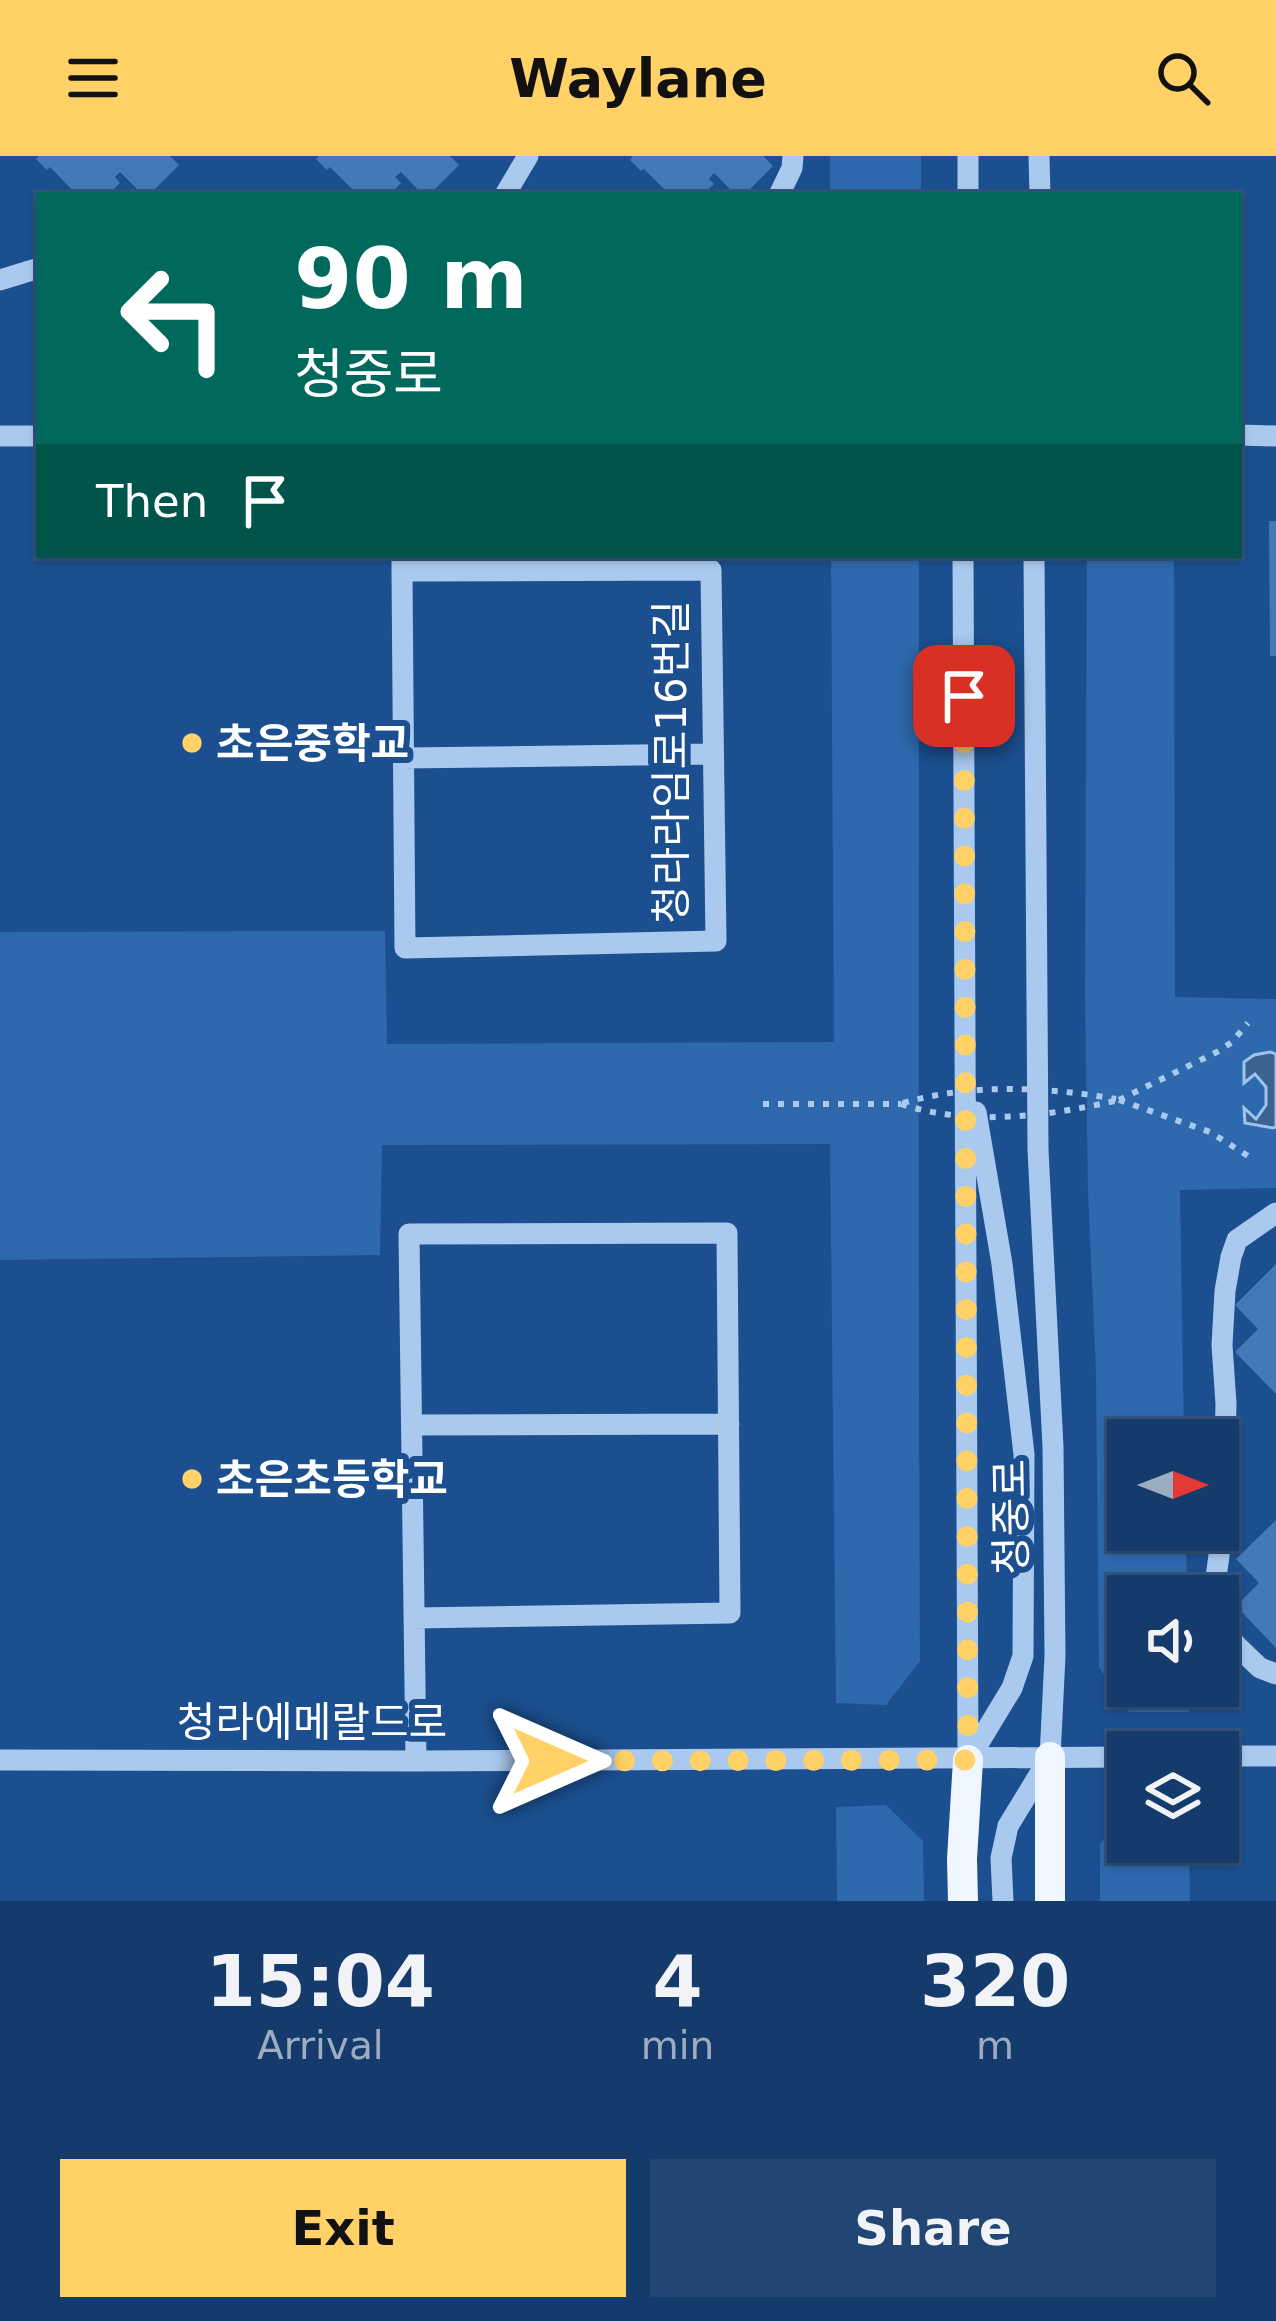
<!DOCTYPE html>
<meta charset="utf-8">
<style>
body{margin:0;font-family:"DejaVu Sans","Noto Sans KR",sans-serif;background:#214673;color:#f1f3f6;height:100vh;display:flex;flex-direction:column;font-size:45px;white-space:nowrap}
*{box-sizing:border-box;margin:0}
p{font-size:39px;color:#9dadc1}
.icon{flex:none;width:66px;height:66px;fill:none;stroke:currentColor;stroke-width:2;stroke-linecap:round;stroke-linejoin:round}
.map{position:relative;height:1745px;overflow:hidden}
.panel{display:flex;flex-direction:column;background:#143b6b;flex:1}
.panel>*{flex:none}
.guide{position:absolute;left:36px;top:36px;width:1206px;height:366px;border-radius:0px;box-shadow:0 3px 9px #0004,0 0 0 3px #33557e;background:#00695c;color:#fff;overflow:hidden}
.needle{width:78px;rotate:90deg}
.buttons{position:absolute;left:1107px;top:1263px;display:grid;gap:24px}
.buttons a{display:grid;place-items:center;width:132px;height:132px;border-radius:0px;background:#143b6b;box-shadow:0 3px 9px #0004,0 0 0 3px #33557e;font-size:60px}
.pin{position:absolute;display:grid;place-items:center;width:102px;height:102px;color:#fff;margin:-51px;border-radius:24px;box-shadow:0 6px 18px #0006}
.me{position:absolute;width:132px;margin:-66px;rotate:90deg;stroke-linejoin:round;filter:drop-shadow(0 0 9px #0008)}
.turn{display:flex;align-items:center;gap:42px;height:252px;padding:0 60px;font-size:54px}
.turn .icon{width:156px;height:156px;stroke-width:2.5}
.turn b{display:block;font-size:84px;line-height:102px}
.then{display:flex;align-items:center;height:114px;padding:0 60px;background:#0003;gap:24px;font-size:45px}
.eta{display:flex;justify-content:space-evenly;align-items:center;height:204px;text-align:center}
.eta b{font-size:72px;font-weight:700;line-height:84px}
.primary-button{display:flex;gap:24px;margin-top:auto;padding:24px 60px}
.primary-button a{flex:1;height:138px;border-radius:0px;background:#ffd166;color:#111;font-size:48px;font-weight:700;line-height:138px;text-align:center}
.primary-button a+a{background:#214673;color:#f1f3f6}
header{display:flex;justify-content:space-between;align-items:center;height:156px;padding:0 60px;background:#ffd166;color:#111;font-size:54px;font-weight:700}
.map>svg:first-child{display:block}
.green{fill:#2e69ad}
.water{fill:#3c6290;stroke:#9cc4f0;stroke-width:3}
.building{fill:#4478b7}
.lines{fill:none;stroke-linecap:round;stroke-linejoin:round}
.path{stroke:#a9c9ee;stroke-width:6;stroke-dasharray:6 9;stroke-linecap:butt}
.minor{stroke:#a9c9ee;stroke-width:21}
.major{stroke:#f0f6ff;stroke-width:30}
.path-bridge{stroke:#a9c9ee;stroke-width:6;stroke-dasharray:6 9;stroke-linecap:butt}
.route{stroke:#ffd166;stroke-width:21;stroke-dasharray:0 37.8}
.poi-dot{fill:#ffd166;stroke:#1b4f8f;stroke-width:4.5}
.labels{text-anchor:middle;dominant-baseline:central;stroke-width:12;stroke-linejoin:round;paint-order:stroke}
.poi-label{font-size:42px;font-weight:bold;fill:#fff;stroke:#1b4f8f;text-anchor:start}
.street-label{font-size:42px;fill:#fff;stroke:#1b4f8f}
</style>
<header><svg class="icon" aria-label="menu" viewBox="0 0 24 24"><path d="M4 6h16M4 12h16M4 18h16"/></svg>Waylane<svg class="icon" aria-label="search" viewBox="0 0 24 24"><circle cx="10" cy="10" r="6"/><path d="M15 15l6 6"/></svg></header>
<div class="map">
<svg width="1276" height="1745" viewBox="0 0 1276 1745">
<rect width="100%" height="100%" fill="#1b4f8f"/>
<!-- green -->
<path class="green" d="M 830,0 L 921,0 L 921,39 L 830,39 Z
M 831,399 L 919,399 C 919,768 918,1137 920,1505 L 886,1549 L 836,1547 L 830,988 L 382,989 L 380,1099 L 0,1104 L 0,776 L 385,775 L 387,888 L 834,886 Z
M 1087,399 L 1174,399 L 1175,841 L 1276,843 L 1276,1032 L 1180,1034 L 1184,1284 L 1128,1284 L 1128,1374 L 1186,1374 L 1187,1440 L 1128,1440 L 1128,1530 L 1188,1530 L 1189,1556 L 1129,1556 L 1099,1511 L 1096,1215 L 1088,1037 L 1085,842 Z
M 886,1649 L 923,1685 L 924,1745 L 837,1745 L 836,1651 Z
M 1128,1661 L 1128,1686 L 1189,1686 L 1190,1745 L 1100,1745 L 1100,1687 Z"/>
<!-- water -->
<path class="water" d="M 1270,896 L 1276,898 L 1276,971 L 1273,972 L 1245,967 L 1244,952 L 1256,963 L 1266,949 L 1266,931 L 1255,918 L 1244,927 L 1244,906 L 1254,899 Z"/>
<!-- building -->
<path class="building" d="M 39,0 L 170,0 L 179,9 L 149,39 L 143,39 L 120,16 L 115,21 L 120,27 L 108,39 L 72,39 L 74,36 L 50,11 L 47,14 L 36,3 Z
M 319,0 L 450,0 L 459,9 L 429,39 L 423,39 L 401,16 L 395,21 L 401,27 L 389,39 L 352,39 L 355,36 L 330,11 L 327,14 L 316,3 Z
M 633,0 L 763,0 L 773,10 L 744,39 L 736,39 L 714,17 L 709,23 L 714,28 L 703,39 L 670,39 L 644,13 L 641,15 L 630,4 Z
M 1269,365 L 1276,365 L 1276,500 L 1270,500 Z
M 1276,1108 L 1276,1238 L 1235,1196 L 1258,1173 L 1235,1149 Z
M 1276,1364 L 1276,1492 L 1236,1450 L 1259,1427 L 1236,1403 Z"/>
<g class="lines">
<!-- path -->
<path class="path" d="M 1119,944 L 1219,895 L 1232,886 L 1248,867
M 1119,944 L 1210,976 L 1248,1000
M 763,948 L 901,948"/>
<!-- minor -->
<path class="minor" d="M 968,0 L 968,39
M 1039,0 L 1040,39
M 506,37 L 528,0
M 779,39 L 792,12 L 793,0
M 0,124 L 39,112
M 1239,279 L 1276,280
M 0,280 L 39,280
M 963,399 L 968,1604
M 402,415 L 711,414 L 716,785 L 405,792 L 402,415 L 402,399
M 404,602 L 713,598
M 1276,1057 L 1237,1084 L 1231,1101 L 1225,1135 L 1222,1189 L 1226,1248 L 1223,1371 L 1216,1421 L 1222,1467 L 1235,1488 L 1260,1512 L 1276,1518
M 412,1269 L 729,1268
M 414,1462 L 730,1457 L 727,1077 L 409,1078 L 416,1605
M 1218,1600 L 1276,1600
M 969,1603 L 1012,1532 L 1023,1500 L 1024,1298 L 1002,1108 L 976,956
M 0,1604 L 416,1605 L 1128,1601
M 1003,1745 L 1001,1702 L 1008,1670 L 1050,1601 L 1055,1500 L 1053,1291 L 1038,994 L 1034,399"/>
<!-- major -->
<path class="major" d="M 963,1745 L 962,1703 L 968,1604
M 1050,1745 L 1050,1601"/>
<!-- path-bridge -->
<path class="path-bridge" d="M 903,947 C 972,927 1046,931 1116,943
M 901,948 C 971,971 1049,960 1119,944"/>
</g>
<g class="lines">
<!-- route -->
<path class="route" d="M 549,1605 L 968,1604 L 964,540"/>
</g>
<!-- markers -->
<g class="poi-dot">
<circle cx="192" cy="587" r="12"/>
<circle cx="192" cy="1323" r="12"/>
</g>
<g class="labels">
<!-- poi labels -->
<g class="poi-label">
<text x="216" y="587">초은중학교</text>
<text x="216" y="1323">초은초등학교</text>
</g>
<!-- street labels -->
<g class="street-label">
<text transform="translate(671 606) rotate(-90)">청라라임로16번길</text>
<text transform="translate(1011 1361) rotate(-91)">청중로</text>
<text x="312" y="1566">청라에메랄드로</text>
</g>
</g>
</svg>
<div class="buttons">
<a><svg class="needle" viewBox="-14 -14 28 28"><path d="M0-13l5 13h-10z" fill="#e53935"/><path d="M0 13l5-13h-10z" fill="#9dadc1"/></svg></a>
<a><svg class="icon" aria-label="sound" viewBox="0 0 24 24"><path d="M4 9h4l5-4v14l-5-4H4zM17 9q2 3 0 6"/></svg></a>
<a><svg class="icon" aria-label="layers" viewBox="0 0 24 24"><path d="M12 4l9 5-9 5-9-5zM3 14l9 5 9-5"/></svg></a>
</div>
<div class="pin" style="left:964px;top:540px;background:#d93025"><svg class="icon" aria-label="arrive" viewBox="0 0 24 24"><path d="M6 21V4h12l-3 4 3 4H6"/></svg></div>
<svg class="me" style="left:549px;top:1605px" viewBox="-20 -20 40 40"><path d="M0-17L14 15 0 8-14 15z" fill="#ffd166" stroke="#fff" stroke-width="4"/></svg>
<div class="guide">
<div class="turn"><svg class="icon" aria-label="left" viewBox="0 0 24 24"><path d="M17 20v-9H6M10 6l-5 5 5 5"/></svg><div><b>90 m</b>청중로</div></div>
<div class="then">Then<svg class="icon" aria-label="arrive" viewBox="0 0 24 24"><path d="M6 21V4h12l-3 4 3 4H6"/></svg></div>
</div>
</div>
<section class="panel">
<div class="eta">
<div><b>15:04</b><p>Arrival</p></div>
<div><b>4</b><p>min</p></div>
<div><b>320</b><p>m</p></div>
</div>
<div class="primary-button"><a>Exit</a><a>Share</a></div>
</section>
